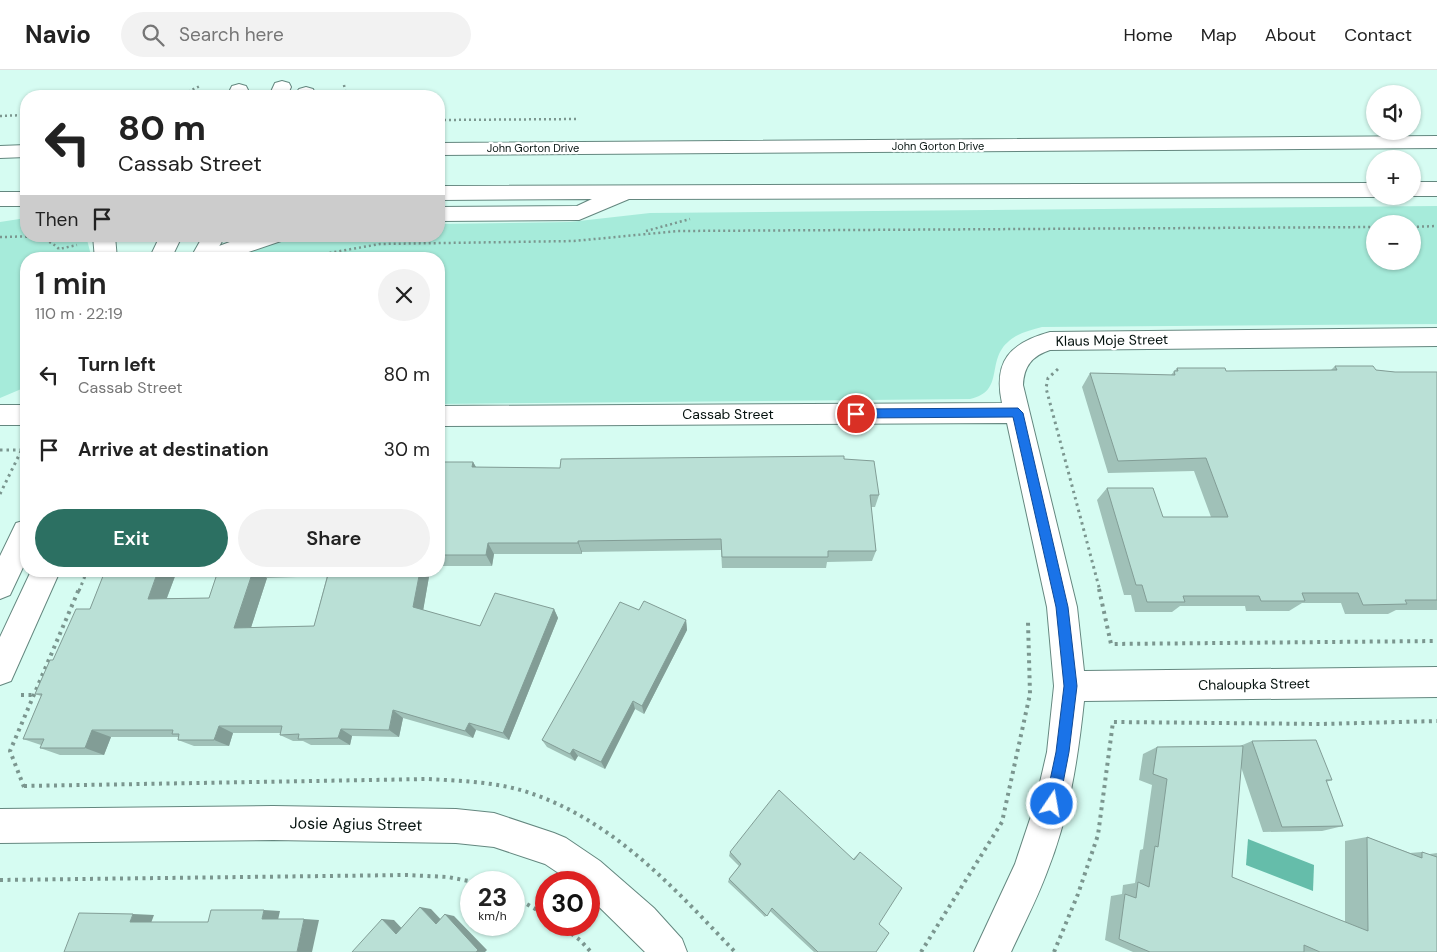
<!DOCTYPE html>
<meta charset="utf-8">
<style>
body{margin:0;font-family:"DM Sans",sans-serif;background:#f2f2f2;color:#222;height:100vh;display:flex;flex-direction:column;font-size:19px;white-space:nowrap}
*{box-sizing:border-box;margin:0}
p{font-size:16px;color:#767676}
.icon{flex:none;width:28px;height:28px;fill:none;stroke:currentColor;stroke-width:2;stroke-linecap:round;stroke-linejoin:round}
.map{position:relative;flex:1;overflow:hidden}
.side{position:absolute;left:20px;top:182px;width:425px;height:325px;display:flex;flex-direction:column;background:#fff;border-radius:20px;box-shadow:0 1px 4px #0004}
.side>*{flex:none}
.top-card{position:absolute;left:20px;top:20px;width:425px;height:152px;border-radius:20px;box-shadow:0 1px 4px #0004;background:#fff;color:#222;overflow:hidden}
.controls{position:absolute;left:1366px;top:15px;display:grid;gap:10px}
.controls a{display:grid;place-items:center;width:55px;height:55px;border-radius:50%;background:#fff;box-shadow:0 1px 4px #0004;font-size:25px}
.speed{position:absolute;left:460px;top:801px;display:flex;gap:10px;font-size:25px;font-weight:700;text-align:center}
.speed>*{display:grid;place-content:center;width:65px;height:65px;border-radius:50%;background:#fff;box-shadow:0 1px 4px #0004;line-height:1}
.speed small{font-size:12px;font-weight:400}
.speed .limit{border:8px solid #d22;background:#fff;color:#111}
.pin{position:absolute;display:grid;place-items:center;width:42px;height:42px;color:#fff;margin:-21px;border:2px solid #fff;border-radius:50%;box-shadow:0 1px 5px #0007}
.me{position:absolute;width:55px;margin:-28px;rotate:12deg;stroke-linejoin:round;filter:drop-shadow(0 0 4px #0008)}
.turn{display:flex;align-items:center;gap:18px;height:105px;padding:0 15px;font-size:22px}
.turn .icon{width:65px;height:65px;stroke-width:2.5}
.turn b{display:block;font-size:35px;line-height:42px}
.then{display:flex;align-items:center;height:48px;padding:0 15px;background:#0003;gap:10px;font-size:19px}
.round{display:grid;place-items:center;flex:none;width:52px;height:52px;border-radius:26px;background:#f2f2f2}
.overview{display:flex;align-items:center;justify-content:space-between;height:85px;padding:0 15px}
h1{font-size:30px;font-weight:600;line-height:38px}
.action{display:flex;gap:10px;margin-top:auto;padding:10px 15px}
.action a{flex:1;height:58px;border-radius:30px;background:#2c7062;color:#fff;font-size:20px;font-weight:600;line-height:58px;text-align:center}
.action a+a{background:#f2f2f2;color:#222}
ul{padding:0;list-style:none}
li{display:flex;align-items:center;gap:15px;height:75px;padding:0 15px}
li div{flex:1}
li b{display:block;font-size:19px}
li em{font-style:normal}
header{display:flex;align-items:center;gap:30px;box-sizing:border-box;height:70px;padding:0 25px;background:#fff;border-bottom:1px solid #e0e0e0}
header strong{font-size:24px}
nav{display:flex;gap:28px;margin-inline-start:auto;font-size:18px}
.search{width:350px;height:45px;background:#f2f2f2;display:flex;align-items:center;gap:12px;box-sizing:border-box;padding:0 18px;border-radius:28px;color:#767676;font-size:19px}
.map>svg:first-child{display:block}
.green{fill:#a6ebda;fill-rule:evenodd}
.water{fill:#65bdaa}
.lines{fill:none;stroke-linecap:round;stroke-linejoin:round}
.minor-casing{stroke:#64877f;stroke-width:2}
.major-casing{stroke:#64877f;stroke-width:2}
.path-far2{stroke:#7b968f;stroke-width:2.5;stroke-dasharray:2 3;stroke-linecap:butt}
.path-far1{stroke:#7b968f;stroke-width:3;stroke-dasharray:2.5 4;stroke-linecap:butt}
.path{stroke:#7b968f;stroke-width:4;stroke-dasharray:3 4.5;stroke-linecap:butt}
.minor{fill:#fff;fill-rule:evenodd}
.major{fill:#fff;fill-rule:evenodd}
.wall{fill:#a0c1b8;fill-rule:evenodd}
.shaded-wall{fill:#829d96}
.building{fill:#bae0d6;stroke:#829d96}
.route{fill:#1a73e8;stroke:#114b97}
.labels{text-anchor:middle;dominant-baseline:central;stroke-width:4.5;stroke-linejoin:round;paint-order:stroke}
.far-street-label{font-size:11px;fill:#05120f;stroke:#fff}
.street-label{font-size:14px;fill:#05120f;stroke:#fff}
.near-street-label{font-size:16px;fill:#05120f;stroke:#fff}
</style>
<header>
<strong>Navio</strong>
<div class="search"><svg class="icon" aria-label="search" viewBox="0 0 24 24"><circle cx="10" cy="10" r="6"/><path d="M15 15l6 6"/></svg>Search here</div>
<nav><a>Home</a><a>Map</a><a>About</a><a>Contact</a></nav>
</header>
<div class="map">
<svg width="1437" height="882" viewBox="0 0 1437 882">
<rect width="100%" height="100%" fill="#d6fcf2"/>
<!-- green -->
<path class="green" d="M 1437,136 L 1437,254 L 1042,257 C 1031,260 1018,263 1009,271 C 985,291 1006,321 970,329 L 439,334 L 439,189 L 234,189 C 294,156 372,166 439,166 L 439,154 L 570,152 L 650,143 ZM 1375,154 L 1412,154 L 1412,191 L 1375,191 Z
M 26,148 L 26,166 L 86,166 L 92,189 L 26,189 L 26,317 L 0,328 L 0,152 Z"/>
<!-- water -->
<path class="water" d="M 1248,769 L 1314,795 L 1313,821 L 1246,795 Z"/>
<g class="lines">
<!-- minor casing -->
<g class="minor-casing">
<path id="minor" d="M 160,166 L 182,166 L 171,189 L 149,189 Z
M 203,166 L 225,166 L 212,189 L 190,189 Z
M 1437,258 L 1437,276 L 1050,280 C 1032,286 1024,296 1023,315 L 1077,537 L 1084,601 L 1437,597 L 1437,627 L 1084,631 C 1078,689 1069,747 1047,802 C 1037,829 1023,856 1011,882 L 974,882 L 1015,794 L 1035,734 L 1047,682 L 1054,616 L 1047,537 L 1007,353 L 439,356 L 439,336 L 1002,333 C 993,291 1010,273 1050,262 Z
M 0,335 L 26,335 L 26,355 L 0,355 Z
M 26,450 L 26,491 L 10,525 L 0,529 L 0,486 L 16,453 Z
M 31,501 L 60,501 L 11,611 L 0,615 L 0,567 Z
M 273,736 L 456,739 L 494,743 L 554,763 L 566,768 L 600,791 L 654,838 L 682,869 L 687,882 L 645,882 L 589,827 L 589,812 L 572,812 L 545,794 L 494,777 L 456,773 L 273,770 L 0,773 L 0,739 Z"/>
</g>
<!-- major casing -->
<g class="major-casing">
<path id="major" d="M 282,11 L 289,13 L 291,17 L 287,26 L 269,26 L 275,13 Z
M 239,14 L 246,16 L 248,20 L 245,26 L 227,26 L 232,16 Z
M 306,17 L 313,19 L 316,26 L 298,26 L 296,23 L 299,19 Z
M 1437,66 L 1437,78 L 439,85 L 439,73 Z
M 26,75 L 26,87 L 0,88 L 0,76 Z
M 1412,112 L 1437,112 L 1437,126 L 1412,126 Z
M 1375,113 L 1375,126 L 1378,126 L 1375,127 L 629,129 L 579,150 L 439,151 L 439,137 L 577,136 L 592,129 L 439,130 L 439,116 Z
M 0,122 L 26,122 L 26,136 L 0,136 Z
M 93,166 L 115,166 L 117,189 L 95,189 Z
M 246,166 L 284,166 L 281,171 L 228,189 L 197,189 L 200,183 Z"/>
</g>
<!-- path-far2 -->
<path class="path-far2" d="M 344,15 L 346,26
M 179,26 L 200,16
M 0,46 L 26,45
M 439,50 L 579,49
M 1412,157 L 1437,156
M 646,161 L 690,149
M 0,167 C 21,167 43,163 59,179 L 77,175
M 58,189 L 59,179
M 295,189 L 380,174 L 574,171 L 678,161 L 1375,157"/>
<!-- path-far1 -->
<path class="path-far1" d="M 1058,299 L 1048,308 L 1046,318 L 1100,521
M 0,380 L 23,380
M 0,424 L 25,373
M 79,521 L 87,501"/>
<!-- path -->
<path class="path" d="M 1099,519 L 1111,574 L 1437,571
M 21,625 L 34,625
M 24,716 L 428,709 C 463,711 500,712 533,724 C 616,753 676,820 735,882
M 24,717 L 10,681 L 79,519
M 0,810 L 407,805 L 448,807 L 474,812
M 514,827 L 546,845
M 559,855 L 580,870 L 591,882
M 921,882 L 1002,752 L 1030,624 L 1028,552
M 1054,882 L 1078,824 L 1098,765 L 1113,652 L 1322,654 L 1437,651"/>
<!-- minor -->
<use href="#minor" class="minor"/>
<!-- major -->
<use href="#major" class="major"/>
</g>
<!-- wall -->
<path class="wall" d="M 1335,296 L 1395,302 L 1437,302 L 1437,540 L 1396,540 L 1388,544 L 1345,544 L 1341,533 L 1302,533 L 1289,541 L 1246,541 L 1245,536 L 1180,536 L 1172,542 L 1135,542 L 1131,525 L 1124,525 L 1097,430 L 1107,418 L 1163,447 L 1211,447 L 1194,401 L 1108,403 L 1082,317 L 1090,303 L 1171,305 L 1177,298 L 1226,301 L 1331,300 Z
M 844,389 L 879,425 L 875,437 L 871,437 L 876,481 L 872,491 L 827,492 L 826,498 L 722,498 L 721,480 L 582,482 L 582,484 L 494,484 L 492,496 L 439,496 L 439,392 L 473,392 L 476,397 L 560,398 Z
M 105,501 L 177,501 L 167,528 L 209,528 L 218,501 L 430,501 L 423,540 L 480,556 L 554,539 L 558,548 L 509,670 L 476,660 L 473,668 L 403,648 L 399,667 L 352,666 L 350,675 L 311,675 L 303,671 L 293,671 L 280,665 L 280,663 L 233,663 L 229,676 L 194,676 L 178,670 L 178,667 L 111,667 L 104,685 L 60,685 L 40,678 L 41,675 L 23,669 L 41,626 L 35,624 L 53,590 L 90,539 ZM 327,506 L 314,556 L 251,557 L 267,508 Z
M 639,540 L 686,550 L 687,560 L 644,644 L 635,639 L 605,699 L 578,686 L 575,691 L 547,677 L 542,670 Z
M 1252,671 L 1332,710 L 1326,712 L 1343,756 L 1322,761 L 1263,762 L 1241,697 L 1232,807 L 1345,852 L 1345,771 L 1367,767 L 1410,783 L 1422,782 L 1430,785 L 1430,784 L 1437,783 L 1437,882 L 1133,882 L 1105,870 L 1111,826 L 1122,824 L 1123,815 L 1135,813 L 1140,780 L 1143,779 L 1152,715 L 1139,710 L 1143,684 L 1157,677 L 1240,676 Z
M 730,782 L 853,789 L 860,782 L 879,854 L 876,882 L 814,882 L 770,841 L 765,847 L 728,812 L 729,809 L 739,796 L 729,786 Z"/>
<!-- shaded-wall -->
<path class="shaded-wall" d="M 473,392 L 480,404 L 472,397 Z
M 578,471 L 582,482 L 582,484 L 578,473 Z
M 488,473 L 494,484 L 492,496 L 486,485 Z
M 158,501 L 177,501 L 163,538 L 148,529 Z
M 253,501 L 259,501 L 267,508 L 248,567 L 234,558 Z
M 420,501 L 430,501 L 422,547 L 413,537 Z
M 554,539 L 558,548 L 509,670 L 503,663 Z
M 686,550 L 687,560 L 644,644 L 642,636 Z
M 633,631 L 635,639 L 605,699 L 601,692 Z
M 393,640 L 403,648 L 399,667 L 389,660 Z
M 469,653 L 476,660 L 473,668 L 465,661 Z
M 219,656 L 233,663 L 229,676 L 214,670 Z
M 341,659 L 352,666 L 350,675 L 338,668 Z
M 92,660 L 111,667 L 104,685 L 85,678 Z
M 573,679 L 578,686 L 575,691 L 570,684 Z
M 420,837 L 431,839 L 446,855 L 436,854 Z
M 264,840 L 280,841 L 278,850 L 262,849 Z
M 133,844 L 154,845 L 151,853 L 130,852 Z
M 445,844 L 454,846 L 487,880 L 485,882 L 476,882 Z
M 304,849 L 319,850 L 312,882 L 297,882 Z
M 382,849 L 394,850 L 408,865 L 396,864 Z"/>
<!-- building -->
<path class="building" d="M 1335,296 L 1373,296 L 1376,300 L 1395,302 L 1437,302 L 1437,530 L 1405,530 L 1407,534 L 1363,535 L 1358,523 L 1302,523 L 1305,531 L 1261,531 L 1259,526 L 1183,526 L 1185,532 L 1147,532 L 1142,515 L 1136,515 L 1107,418 L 1153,418 L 1163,447 L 1228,447 L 1206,388 L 1118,391 L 1090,303 L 1175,305 L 1174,301 L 1178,301 L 1177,298 L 1225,298 L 1226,301 L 1337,300 Z
M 844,386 L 844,389 L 874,391 L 879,425 L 870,425 L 876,481 L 828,481 L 828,487 L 722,487 L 721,469 L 578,471 L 578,473 L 488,473 L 486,485 L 439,485 L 439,392 L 473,392 L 472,397 L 560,398 L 561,389 Z
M 105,501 L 158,501 L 148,529 L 209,528 L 218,501 L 253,501 L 234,558 L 314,556 L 329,501 L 420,501 L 413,537 L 480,556 L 495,523 L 554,539 L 503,663 L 469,653 L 465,661 L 393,640 L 389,660 L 341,659 L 338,668 L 298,669 L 299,664 L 280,665 L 282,656 L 219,656 L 214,670 L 178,670 L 179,664 L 172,664 L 173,660 L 92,660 L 85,678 L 40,678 L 44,669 L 23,669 L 42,624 L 35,624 L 50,590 L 53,590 L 76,539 L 90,539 Z
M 644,531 L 686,550 L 642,636 L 633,631 L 601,692 L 573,679 L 570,684 L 542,670 L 620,532 L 639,540 Z
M 1316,670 L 1332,710 L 1326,710 L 1343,756 L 1282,757 L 1252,671 Z
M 1243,676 L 1232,807 L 1368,861 L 1367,767 L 1422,788 L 1422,782 L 1437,787 L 1437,882 L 1320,882 L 1304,875 L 1304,882 L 1150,882 L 1119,869 L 1125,824 L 1136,828 L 1138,812 L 1149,817 L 1155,776 L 1158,777 L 1167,709 L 1153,704 L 1157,677 Z
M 779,720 L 854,790 L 860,782 L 902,818 L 879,854 L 889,863 L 876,882 L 818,882 L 772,838 L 767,846 L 729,809 L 741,794 L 730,782 Z
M 420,837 L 436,854 L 445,844 L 478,880 L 476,882 L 352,882 L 382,849 L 396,864 Z
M 211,840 L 264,840 L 262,849 L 304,849 L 297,882 L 64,882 L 79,843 L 133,844 L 130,852 L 208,852 Z"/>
<!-- route -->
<path class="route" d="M 1018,338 L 1023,343 L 1068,537 L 1077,616 L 1069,682 L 1059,734 L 1057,739 L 1052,741 L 1047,739 L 1045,734 L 1056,682 L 1064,616 L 1056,537 L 1013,347 L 856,348 L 851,344 L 856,339 Z"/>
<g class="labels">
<!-- far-street labels -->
<g class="far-street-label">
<text x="938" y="76">John Gorton Drive</text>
<text x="533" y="78">John Gorton Drive</text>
</g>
<!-- street labels -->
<g class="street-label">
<text transform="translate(1112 270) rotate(-1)">Klaus Moje Street</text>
<text x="728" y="344">Cassab Street</text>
<text transform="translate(1254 614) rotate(-1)">Chaloupka Street</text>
</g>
<!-- near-street labels -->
<g class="near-street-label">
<text transform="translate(356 754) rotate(1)">Josie Agius Street</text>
</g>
</g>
</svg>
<div class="controls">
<a><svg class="icon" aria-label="sound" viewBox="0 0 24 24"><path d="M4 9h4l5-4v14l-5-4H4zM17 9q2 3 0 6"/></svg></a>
<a>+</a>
<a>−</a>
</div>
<div class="speed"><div>23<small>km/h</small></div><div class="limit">30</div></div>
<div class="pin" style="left:856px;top:344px;background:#d93025"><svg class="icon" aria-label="arrive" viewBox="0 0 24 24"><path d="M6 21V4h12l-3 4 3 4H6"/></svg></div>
<svg class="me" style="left:1052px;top:734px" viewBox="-20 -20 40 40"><circle r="17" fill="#1a73e8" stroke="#fff" stroke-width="3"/><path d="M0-11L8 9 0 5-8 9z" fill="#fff"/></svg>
<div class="top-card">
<div class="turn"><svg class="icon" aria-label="left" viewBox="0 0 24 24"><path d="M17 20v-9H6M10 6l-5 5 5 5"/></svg><div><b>80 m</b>Cassab Street</div></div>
<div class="then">Then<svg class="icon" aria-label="arrive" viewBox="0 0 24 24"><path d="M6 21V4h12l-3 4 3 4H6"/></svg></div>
</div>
<section class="side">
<div class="overview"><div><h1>1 min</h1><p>110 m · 22:19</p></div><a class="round"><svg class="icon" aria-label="close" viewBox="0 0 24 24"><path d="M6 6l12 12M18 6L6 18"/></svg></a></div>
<ul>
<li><svg class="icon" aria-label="left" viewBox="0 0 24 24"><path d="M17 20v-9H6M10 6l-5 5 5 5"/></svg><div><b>Turn left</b><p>Cassab Street</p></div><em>80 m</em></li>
<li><svg class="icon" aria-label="arrive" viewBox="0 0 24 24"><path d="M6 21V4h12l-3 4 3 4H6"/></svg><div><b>Arrive at destination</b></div><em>30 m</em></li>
</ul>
<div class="action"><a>Exit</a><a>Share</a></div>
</section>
</div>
